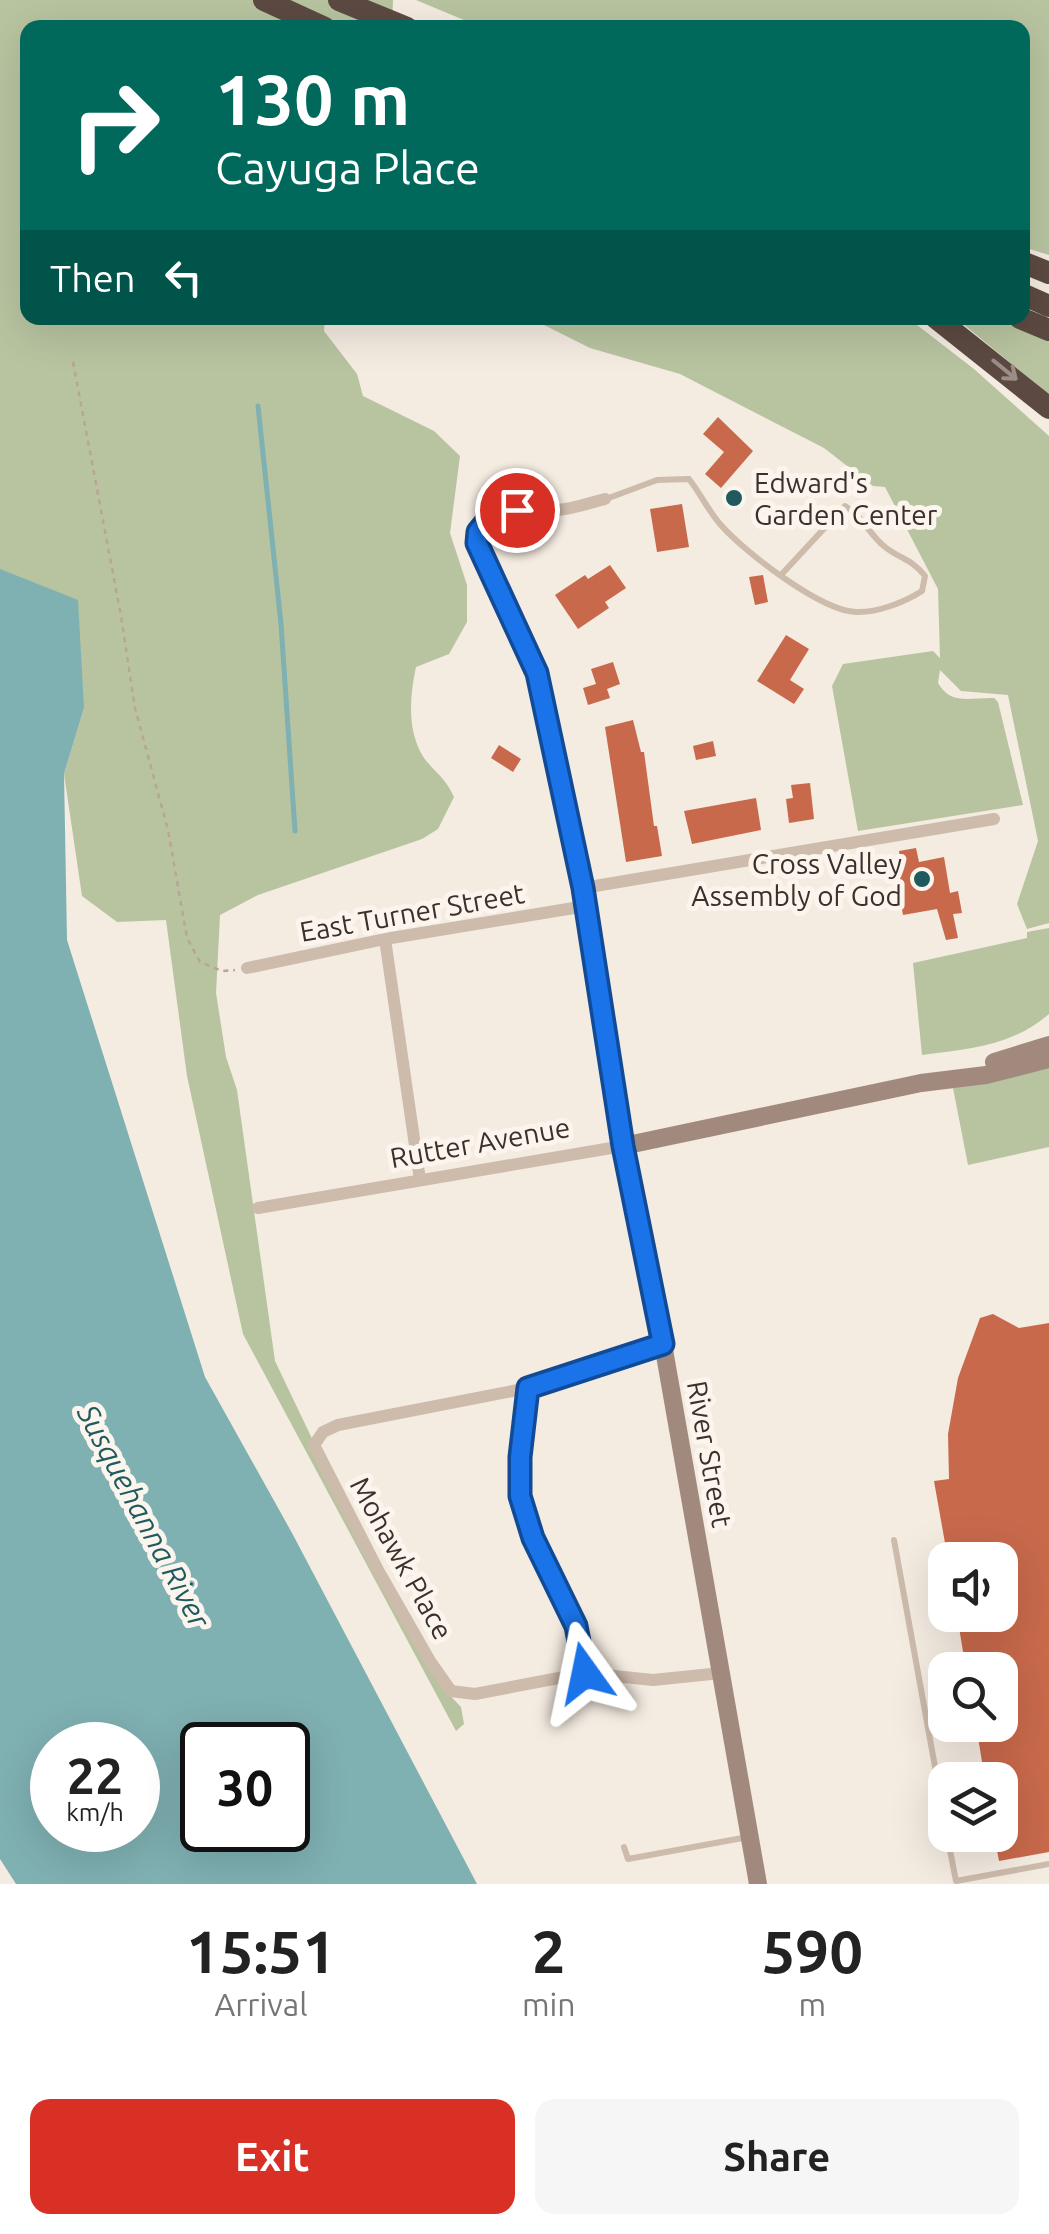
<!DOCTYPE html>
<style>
body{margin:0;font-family:Ubuntu,sans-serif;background:#f6f6f6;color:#222;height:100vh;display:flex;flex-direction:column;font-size:38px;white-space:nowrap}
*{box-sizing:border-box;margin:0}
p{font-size:32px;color:#767676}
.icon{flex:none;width:55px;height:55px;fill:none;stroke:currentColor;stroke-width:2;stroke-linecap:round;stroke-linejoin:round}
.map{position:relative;height:1884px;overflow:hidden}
.side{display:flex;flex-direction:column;background:#fff;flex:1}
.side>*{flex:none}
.top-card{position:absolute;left:20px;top:20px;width:1010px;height:305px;border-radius:20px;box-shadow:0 10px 40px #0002;background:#00695c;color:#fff;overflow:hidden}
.controls{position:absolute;left:928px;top:1542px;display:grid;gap:20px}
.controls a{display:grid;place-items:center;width:90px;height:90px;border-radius:20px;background:#fff;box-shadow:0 10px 40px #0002;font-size:50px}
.speed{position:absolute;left:30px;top:1722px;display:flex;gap:20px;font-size:50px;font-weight:700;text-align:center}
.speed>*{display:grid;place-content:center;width:130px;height:130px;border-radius:50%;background:#fff;box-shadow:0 10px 40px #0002;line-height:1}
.speed small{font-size:25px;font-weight:400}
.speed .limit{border:5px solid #111;border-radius:15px;background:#fff;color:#111}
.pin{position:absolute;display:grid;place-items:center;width:85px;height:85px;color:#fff;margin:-42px;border:5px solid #fff;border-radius:50%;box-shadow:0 2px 10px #0007}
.me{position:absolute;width:110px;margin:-55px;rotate:348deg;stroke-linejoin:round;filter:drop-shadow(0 0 8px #0008)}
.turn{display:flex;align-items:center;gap:35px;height:210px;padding:0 30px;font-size:45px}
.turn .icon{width:130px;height:130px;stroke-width:2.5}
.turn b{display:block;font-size:70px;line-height:85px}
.then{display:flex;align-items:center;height:95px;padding:0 30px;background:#0003;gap:20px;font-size:38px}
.eta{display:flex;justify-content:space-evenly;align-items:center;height:170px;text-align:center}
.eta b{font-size:60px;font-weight:600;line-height:70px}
.primary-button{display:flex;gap:20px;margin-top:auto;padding:20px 30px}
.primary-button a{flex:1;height:115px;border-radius:20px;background:#d93025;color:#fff;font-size:40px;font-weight:600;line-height:115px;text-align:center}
.primary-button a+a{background:#f6f6f6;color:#222}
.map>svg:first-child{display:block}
.green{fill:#b8c4a0}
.water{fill:#7fb0b2;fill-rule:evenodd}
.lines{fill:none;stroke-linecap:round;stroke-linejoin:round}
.stream{stroke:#7fb0b2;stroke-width:5}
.building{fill:#c8694b}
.path{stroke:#b9a596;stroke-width:2.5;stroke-dasharray:5 5;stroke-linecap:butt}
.lane{stroke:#cdbbac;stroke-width:6}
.street{stroke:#cdbbac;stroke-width:12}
.secondary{stroke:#a18a7d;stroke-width:18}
.highway{stroke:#5c4a42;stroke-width:22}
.oneway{stroke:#9c8e87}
.route-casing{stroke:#114b97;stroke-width:25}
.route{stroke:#1a73e8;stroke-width:18}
.poi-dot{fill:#1f5a5e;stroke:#fbf5ee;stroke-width:4}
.labels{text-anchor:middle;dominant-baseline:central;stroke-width:10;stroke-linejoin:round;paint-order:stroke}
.poi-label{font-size:28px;fill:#3b302b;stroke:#fbf5ee;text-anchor:start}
.street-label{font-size:28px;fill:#3b302b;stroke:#fbf5ee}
.water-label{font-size:30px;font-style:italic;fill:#1f5a5e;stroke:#fbf5ee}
</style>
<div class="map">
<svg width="1049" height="1884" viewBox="0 0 1049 1884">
<rect width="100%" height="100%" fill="#f4ebe1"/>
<!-- green -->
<path class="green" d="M 0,0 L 393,0 L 392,27 L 28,28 L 28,318 L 325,318 L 324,331 L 357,374 L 363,396 L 434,431 L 460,456 L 450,533 L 467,585 L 467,622 L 449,654 L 416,667 C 410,695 407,726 421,753 C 429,768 445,776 454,797 L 438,829 L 422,839 L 258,895 L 220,915 L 216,993 L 226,1057 L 237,1090 L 275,1361 L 326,1468 L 439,1684 L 461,1707 L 464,1724 L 456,1731 L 243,1334 L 187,1076 L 166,920 L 117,922 L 82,896 L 64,774 L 84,708 L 0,569 Z
M 416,0 L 1049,0 L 1049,255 L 1023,247 L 1022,28 L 483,28 Z
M 437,318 L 908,318 L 974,369 L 1049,436 L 1049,923 L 1027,929 L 1017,904 L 1038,841 L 1008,695 L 961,691 L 940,670 L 938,683 C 951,706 971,697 994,698 L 998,702 L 1023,805 L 858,831 L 832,686 L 843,664 L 933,651 L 940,658 L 938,589 L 885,487 L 873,486 L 824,448 L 680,374 L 590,348 L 530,318 Z
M 956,318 L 1000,318 L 1049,340 L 1049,395 Z
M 1049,928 L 1049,1014 C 1012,1046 969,1049 922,1055 L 913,963 L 1027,938 L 1027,932 Z
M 1049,1067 L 1049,1147 L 968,1165 L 953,1088 Z"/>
<!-- water -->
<path class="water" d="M 0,569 L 78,600 L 84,708 L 64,774 L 67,940 L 205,1377 L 292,1533 L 477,1884 L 16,1884 L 0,1859 ZM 52,1745 L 138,1745 L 138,1830 L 52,1830 ZM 202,1745 L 288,1745 L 288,1830 L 202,1830 Z"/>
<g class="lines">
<!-- stream -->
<path class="stream" d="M 258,406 L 281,624 L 295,831"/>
</g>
<!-- building -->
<path class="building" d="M 718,417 L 753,451 L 721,488 L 705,474 L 724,452 L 703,434 Z
M 682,504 L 689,547 L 657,552 L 650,509 Z
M 610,565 L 626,588 L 605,602 L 609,608 L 578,629 L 555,595 L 585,575 L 588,579 Z
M 763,575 L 768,602 L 755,605 L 749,577 Z
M 786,635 L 809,649 L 790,680 L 804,689 L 794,704 L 757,681 Z
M 613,662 L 620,684 L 607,689 L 610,698 L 588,705 L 583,688 L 596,684 L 591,669 Z
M 633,720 L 641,752 L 644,752 L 654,826 L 657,826 L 662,856 L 626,862 L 605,727 Z
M 713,741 L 716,756 L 696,760 L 693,746 Z
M 499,745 L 521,759 L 513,772 L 491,758 Z
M 810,783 L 814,819 L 789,823 L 786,799 L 793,798 L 791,785 Z
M 756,798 L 761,830 L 692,844 L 684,811 Z
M 916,848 L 919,862 L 944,857 L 950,893 L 958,891 L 962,913 L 953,914 L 958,938 L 946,940 L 937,909 L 903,915 L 894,866 L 901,865 L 899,851 Z
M 993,1314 L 1019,1328 L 1049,1323 L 1049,1852 L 999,1861 L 994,1835 L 1000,1835 L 1000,1780 L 985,1780 L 976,1725 L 1000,1725 L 1000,1670 L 966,1670 L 957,1615 L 1000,1615 L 1000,1560 L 948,1560 L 934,1481 L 949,1479 L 948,1434 L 958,1378 L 980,1318 Z"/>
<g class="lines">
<!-- path -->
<path class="path" d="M 73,362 L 121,616 L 135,708 L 168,830 L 187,938 L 200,962 L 222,971 L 235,970"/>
<!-- lane -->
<path class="lane" d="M 606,499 L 657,480 L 689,479 C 700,493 708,510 720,524 C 743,551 821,611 856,612 C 877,613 905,602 922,591 L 925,576 C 912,559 900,559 885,547 C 869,534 864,518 845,506 L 781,575
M 894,1540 L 945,1822
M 947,1835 L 956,1881 L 1049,1864
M 624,1847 L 628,1859 L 748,1837"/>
<!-- street -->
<path class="street" d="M 583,888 L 994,819
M 385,939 L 420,1180
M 247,968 L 385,939 L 586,906
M 258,1208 L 623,1146 L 583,888 L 537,673 L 477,543 C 478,501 528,511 557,510 C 573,509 589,503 605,499
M 663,1344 L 528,1388 L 338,1425 L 323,1432 L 314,1445 L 378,1570 L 430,1661 L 451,1691 L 475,1694 L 585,1673 L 653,1680 L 721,1673
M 528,1388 L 520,1457 L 520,1496 L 533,1538 L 576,1626 L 585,1673"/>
<!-- secondary -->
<path class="secondary" d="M 994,1062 L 1049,1045
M 758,1884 L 663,1344 L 623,1146 L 921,1083 L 986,1075 L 1049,1059"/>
<!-- highway -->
<path class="highway" d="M 264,0 L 325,28
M 339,0 L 407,28
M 1022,262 L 1049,273
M 1022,294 L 1049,306
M 936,318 L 1049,408
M 1020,318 L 1049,330"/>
</g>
<!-- one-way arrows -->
<defs><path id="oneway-shaft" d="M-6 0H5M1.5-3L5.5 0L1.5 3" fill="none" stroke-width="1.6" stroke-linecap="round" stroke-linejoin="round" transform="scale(2.5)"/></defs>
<use class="oneway" href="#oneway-shaft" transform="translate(1005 370) rotate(39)"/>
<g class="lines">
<!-- route casing -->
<g class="route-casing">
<path id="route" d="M 517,510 L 492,515 L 478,532 L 477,543 L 537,673 L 583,888 L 623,1146 L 663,1344 L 528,1388 L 520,1457 L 520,1496 L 533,1538 L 576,1626 L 585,1673"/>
</g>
<!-- route -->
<use href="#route" class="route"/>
</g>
<!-- markers -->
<g class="poi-dot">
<circle cx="734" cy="498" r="10"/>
<circle cx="922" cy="879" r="10"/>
</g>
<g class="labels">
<!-- poi labels -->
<g class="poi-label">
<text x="754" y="482">Edward's<tspan x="754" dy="32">Garden Center</tspan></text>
<text x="902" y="863" text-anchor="end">Cross Valley<tspan x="902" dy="32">Assembly of God</tspan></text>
</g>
<!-- street labels -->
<g class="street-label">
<text transform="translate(412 912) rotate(-10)">East Turner Street</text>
<text transform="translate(480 1142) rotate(-10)">Rutter Avenue</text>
<text transform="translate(710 1454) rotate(80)">River Street</text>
<text transform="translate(402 1558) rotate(61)">Mohawk Place</text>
</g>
<!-- water labels -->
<g class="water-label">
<text transform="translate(144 1516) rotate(62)">Susquehanna River</text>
</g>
</g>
</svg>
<div class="controls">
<a><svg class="icon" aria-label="sound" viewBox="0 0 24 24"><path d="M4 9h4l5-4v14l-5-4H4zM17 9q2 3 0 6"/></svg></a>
<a><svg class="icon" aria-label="search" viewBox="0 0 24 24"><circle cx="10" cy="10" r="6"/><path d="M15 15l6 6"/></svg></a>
<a><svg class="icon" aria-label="layers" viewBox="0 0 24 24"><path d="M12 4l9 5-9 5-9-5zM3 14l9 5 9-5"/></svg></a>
</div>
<div class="speed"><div>22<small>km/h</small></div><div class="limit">30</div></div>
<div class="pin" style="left:517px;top:510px;background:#d93025"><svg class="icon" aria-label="arrive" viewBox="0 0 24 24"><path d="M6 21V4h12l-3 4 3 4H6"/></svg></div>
<svg class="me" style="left:585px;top:1673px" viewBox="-20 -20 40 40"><path d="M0-17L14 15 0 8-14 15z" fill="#1a73e8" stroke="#fff" stroke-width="4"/></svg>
<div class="top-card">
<div class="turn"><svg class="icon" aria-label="right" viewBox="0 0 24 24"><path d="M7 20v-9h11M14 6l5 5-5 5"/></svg><div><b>130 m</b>Cayuga Place</div></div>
<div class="then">Then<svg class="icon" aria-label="left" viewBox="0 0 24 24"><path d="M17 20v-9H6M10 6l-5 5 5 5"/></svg></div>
</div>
</div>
<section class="side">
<div class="eta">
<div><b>15:51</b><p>Arrival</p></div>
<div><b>2</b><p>min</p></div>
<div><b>590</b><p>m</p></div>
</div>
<div class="primary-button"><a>Exit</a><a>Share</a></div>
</section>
